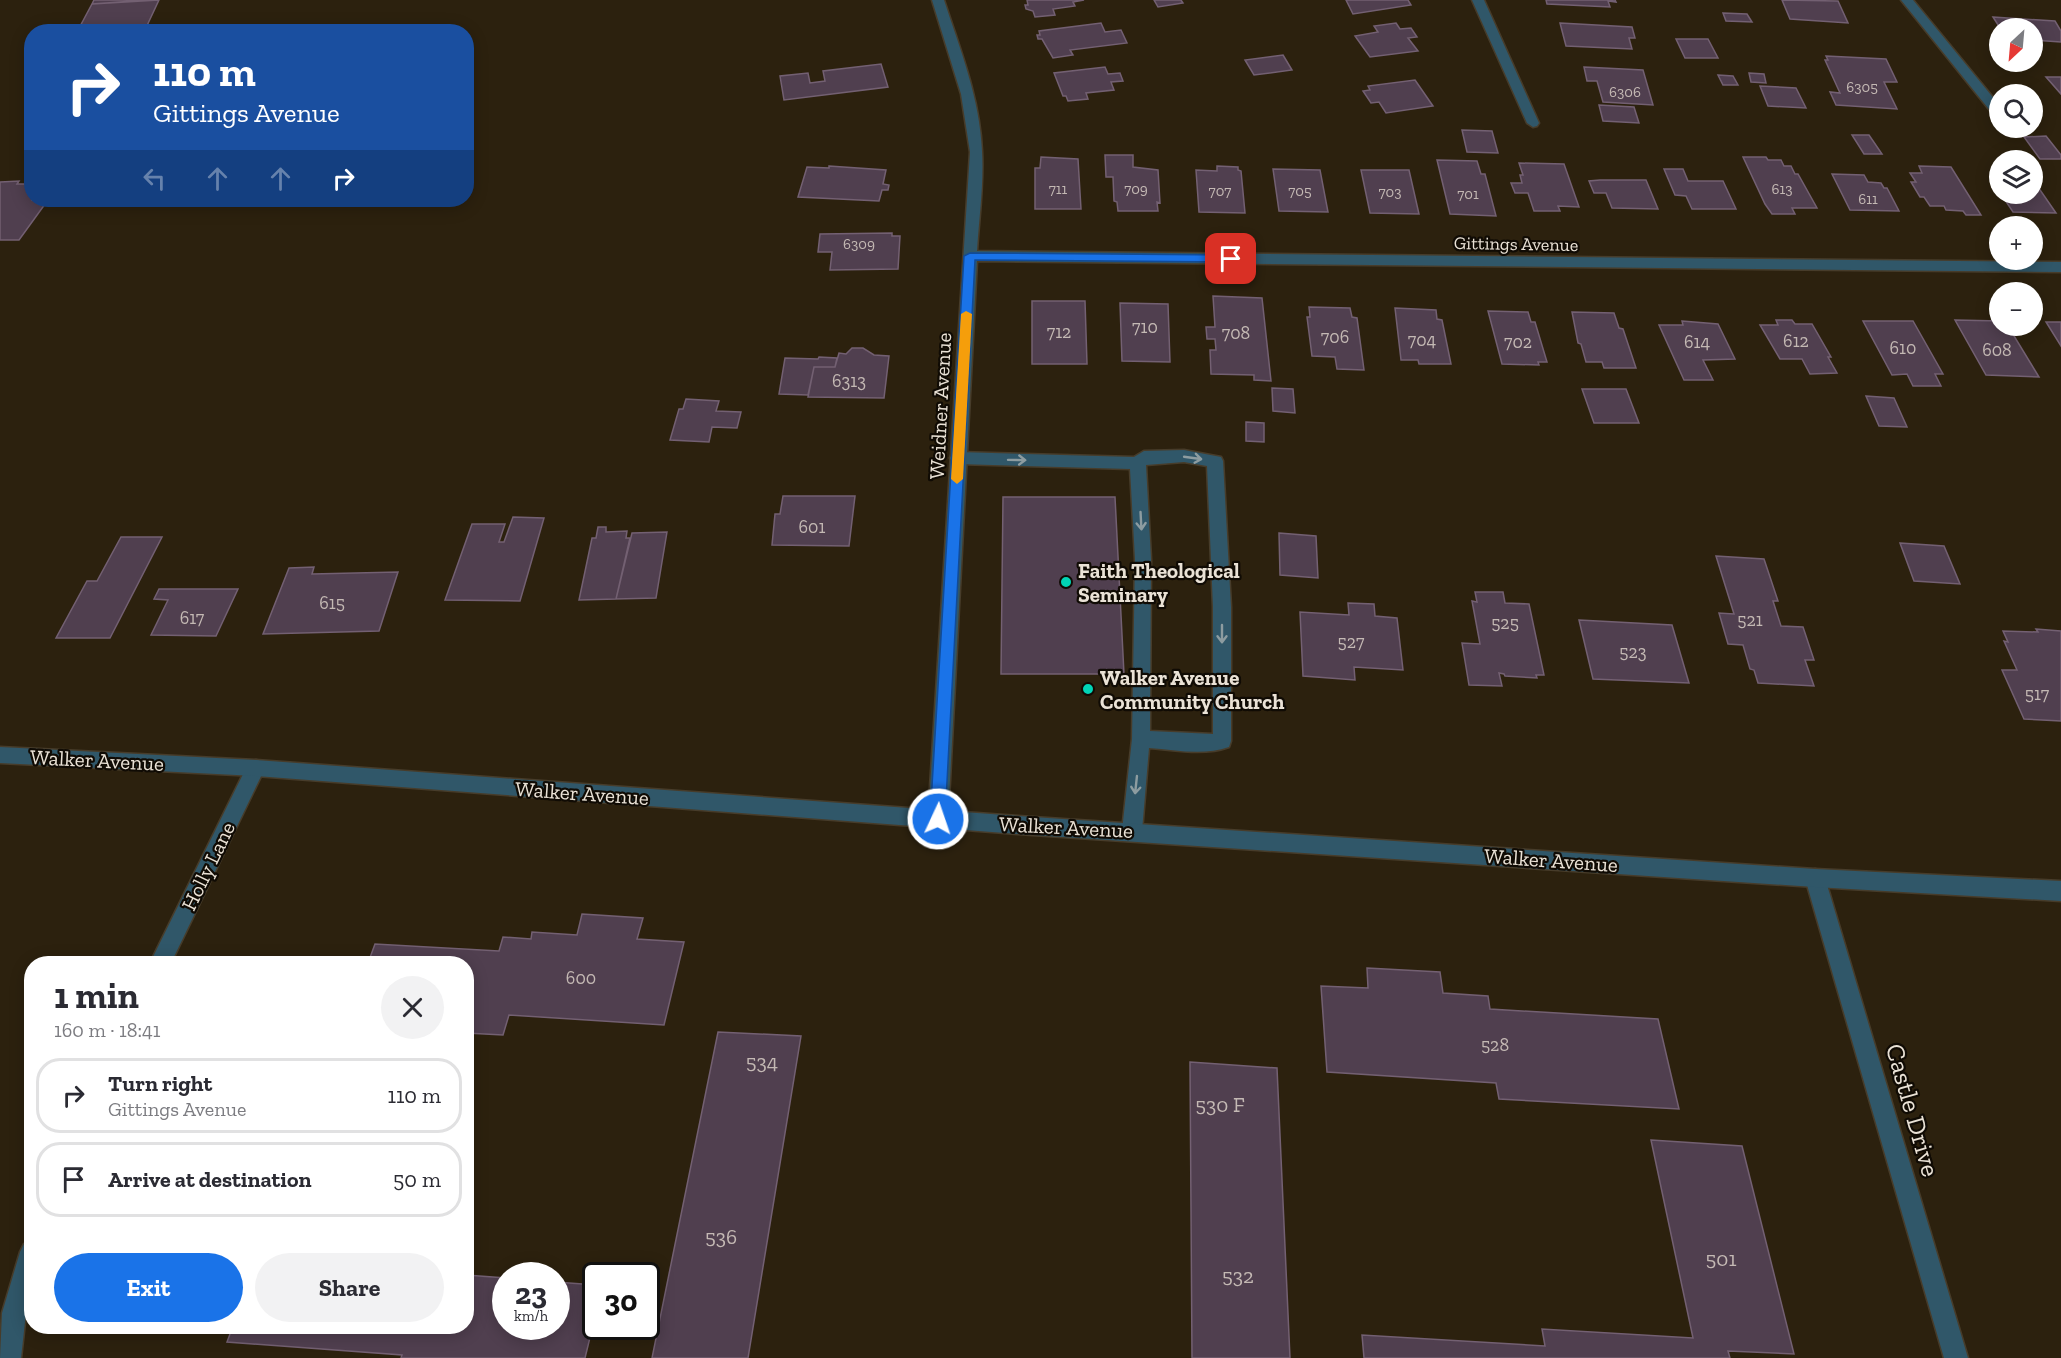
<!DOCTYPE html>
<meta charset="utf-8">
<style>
body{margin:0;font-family:"Zilla Slab",serif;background:#f2f2f3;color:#2b2b33;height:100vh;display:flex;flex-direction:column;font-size:22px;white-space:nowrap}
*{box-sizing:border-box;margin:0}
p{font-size:20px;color:#7c7c81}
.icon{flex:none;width:33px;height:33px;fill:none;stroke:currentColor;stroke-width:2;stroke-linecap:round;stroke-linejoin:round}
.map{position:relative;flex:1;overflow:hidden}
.panel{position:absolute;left:24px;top:956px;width:450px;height:378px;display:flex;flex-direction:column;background:#fff;border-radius:24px;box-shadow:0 3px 15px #0003}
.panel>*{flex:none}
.banner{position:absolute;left:24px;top:24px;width:450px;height:183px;border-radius:24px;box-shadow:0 3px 15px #0003;background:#1a4fa0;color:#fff;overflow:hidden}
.needle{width:39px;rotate:206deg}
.tools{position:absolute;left:1989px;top:18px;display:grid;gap:12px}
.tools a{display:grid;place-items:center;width:54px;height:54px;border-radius:50%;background:#fff;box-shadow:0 3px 15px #0003;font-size:30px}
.speed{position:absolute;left:492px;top:1262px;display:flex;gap:12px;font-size:30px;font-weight:700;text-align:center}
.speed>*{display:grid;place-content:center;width:78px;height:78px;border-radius:50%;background:#fff;box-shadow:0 3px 15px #0003;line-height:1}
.speed small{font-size:15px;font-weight:400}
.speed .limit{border:3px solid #111;border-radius:9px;background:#fff;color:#111}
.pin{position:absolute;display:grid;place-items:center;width:51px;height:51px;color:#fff;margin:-26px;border-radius:12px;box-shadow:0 3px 9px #0006}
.me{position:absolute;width:66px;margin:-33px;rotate:3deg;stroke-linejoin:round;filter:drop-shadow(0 0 4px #0008)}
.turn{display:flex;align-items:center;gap:21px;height:126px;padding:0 30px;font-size:27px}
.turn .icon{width:78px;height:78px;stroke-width:2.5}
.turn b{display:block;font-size:42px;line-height:51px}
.lanes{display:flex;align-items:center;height:57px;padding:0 30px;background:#0003;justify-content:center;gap:30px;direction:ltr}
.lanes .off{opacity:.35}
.round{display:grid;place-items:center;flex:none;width:63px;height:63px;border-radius:32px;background:#f2f2f3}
.overview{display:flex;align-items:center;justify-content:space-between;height:102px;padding:0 30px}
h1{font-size:36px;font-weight:700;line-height:45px}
.action{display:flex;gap:12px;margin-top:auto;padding:12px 30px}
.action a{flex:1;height:69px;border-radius:36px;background:#1a73e8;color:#fff;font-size:24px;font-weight:700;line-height:69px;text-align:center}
.action a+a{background:#f2f2f3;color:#2b2b33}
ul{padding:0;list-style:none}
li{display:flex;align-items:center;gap:18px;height:75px;margin:0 12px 9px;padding:0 18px;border:3px solid #e1e1e2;border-radius:24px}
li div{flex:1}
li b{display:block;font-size:22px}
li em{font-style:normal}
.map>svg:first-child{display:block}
.building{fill:#503f4f;stroke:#736072;stroke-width:1.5}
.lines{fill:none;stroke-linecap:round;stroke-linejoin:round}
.service-casing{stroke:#473c2a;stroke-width:3}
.minor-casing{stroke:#473c2a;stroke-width:3}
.tertiary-casing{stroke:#473c2a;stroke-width:3}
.service{fill:#305769;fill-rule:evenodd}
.minor{fill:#305769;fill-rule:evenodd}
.tertiary{fill:#305769;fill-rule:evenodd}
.oneway{stroke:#8d9ca0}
.route{fill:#1a73e8;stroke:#114b97;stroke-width:1.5}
.slow{fill:#f59e0b}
.poi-dot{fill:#01d5b6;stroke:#100b04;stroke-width:2}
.labels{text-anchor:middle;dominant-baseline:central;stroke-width:4.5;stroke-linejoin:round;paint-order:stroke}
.far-number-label{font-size:15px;fill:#c4b9b4}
.far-street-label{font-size:18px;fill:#eae2d6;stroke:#100b04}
.number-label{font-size:18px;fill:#c4b9b4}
.street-label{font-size:21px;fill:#eae2d6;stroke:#100b04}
.poi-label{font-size:21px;font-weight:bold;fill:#eae2d6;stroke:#100b04;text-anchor:start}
.near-number-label{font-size:21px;fill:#c4b9b4}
.near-street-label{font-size:26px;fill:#eae2d6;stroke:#100b04}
</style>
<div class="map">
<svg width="2061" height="1358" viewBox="0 0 2061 1358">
<rect width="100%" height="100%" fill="#2c210e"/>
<!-- building -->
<path class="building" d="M 94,0 L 147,0 L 92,4 Z
M 159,0 L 144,32 L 77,32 L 92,4 Z
M 1027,0 L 1084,0 L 1073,2 L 1075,6 L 1053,9 L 1055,15 L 1035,17 L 1033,11 L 1026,9 L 1025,5 L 1028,5 Z
M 1154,0 L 1181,0 L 1183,3 L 1158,7 Z
M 1346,0 L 1408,0 L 1411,5 L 1353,14 Z
M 1546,0 L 1615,0 L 1616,2 L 1608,1 L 1610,7 L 1547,4 Z
M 1782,0 L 1838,1 L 1848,23 L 1790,19 Z
M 1723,13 L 1747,14 L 1752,22 L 1726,21 Z
M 1993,17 L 2055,21 L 2061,31 L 2061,42 L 2032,40 L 2032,28 L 2000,28 Z
M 1101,23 L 1105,32 L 1121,30 L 1127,43 L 1070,50 L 1073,55 L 1053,58 L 1042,39 L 1038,39 L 1037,35 L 1040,35 L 1039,31 Z
M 1396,23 L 1400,29 L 1411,28 L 1417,37 L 1408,38 L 1418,51 L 1370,57 L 1355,36 L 1378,32 L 1374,26 Z
M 1560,23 L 1632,27 L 1635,38 L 1629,38 L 1632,49 L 1566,46 Z
M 1676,39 L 1708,39 L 1718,58 L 1685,58 Z
M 1283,55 L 1292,70 L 1254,75 L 1245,60 Z
M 1826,56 L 1886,59 L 1897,82 L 1884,82 L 1897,109 L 1836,105 L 1830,92 L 1840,93 L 1825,60 L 1828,60 Z
M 881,64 L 888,87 L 784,100 L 780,76 L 808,73 L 810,83 L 825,81 L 823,71 Z
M 1105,67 L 1108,74 L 1120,73 L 1123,81 L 1111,82 L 1114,90 L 1086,93 L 1088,99 L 1068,101 L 1066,96 L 1063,96 L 1054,73 Z
M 1584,67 L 1643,70 L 1653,105 L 1603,102 L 1597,81 L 1587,81 Z
M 1749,73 L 1764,74 L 1766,83 L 1751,82 Z
M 1718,75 L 1733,76 L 1738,85 L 1723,85 Z
M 2046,77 L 2061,77 L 2061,94 Z
M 1415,80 L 1433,106 L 1386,113 L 1379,102 L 1371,103 L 1363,91 L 1370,90 L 1368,86 Z
M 1760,86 L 1796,88 L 1806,108 L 1768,106 Z
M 1599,105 L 1634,107 L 1639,123 L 1603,121 Z
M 1462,130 L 1492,131 L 1498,153 L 1467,152 Z
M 1852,135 L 1869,135 L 1882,154 L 1864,154 Z
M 2046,136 L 2061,155 L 2061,159 L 2040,159 L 2024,137 Z
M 1105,155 L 1133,155 L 1133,167 L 1158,170 L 1160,203 L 1157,202 L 1158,211 L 1118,211 L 1117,202 L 1114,201 L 1113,177 L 1106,177 Z
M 1041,157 L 1078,159 L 1081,209 L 1035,209 L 1035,168 L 1040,168 Z
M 1743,157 L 1766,157 L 1768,160 L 1781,160 L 1784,166 L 1791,166 L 1795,174 L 1798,174 L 1817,208 L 1792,208 L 1795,214 L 1772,214 L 1765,204 Z
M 1437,160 L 1477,161 L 1481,174 L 1485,174 L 1496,216 L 1450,214 Z
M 1519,163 L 1564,164 L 1579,207 L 1558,206 L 1560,211 L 1534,211 L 1528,193 L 1515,193 L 1511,183 L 1522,183 L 1520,175 L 1523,175 Z
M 829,166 L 886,170 L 883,184 L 889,185 L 888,190 L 882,190 L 879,201 L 798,197 L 807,167 L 829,168 Z
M 1217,166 L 1238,167 L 1238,170 L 1241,171 L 1245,213 L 1199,212 L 1196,170 L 1217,171 Z
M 1919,166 L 1951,167 L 1981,215 L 1966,215 L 1963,211 L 1946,210 L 1944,206 L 1930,206 L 1924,197 L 1920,197 L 1911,182 L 1916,182 L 1910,173 L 1922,173 Z
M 1273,169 L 1320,170 L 1328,212 L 1279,211 Z
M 1664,169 L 1683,169 L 1688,181 L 1723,181 L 1736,209 L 1692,209 L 1686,196 L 1675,195 Z
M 1361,170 L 1409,170 L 1419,214 L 1370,213 Z
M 1832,174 L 1864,175 L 1868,182 L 1881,183 L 1884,188 L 1887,188 L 1899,211 L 1850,210 Z
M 1600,180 L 1646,180 L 1658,209 L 1612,208 L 1606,193 L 1594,193 L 1589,181 Z
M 19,181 L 17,184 L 32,184 L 32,200 L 48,200 L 19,240 L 0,240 L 0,182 Z
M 2032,184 L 2036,184 L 2056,213 L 2013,212 L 2001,194 L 2032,194 Z
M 892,233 L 892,236 L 900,236 L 898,269 L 830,270 L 832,252 L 818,252 L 820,234 Z
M 1213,296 L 1262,298 L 1271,381 L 1254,380 L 1254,375 L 1211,374 L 1210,350 L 1216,350 L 1215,339 L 1207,339 L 1206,327 L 1215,327 Z
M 1032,301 L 1085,301 L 1087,364 L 1032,364 Z
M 1120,303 L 1168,304 L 1170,362 L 1122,361 Z
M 1309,307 L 1350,308 L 1352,317 L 1357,318 L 1364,370 L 1337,369 L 1335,357 L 1312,356 L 1307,317 L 1310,317 Z
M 1395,308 L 1436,310 L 1437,319 L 1442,320 L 1451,364 L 1419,364 L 1418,360 L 1401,360 Z
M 1488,311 L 1528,312 L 1531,322 L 1535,322 L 1547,362 L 1538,362 L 1539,365 L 1502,364 Z
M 1572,312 L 1614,313 L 1619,328 L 1623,329 L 1636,368 L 1604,368 L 1602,362 L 1586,362 L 1581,344 L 1578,343 Z
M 1776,320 L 1792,320 L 1795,324 L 1812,324 L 1831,357 L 1828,357 L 1837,373 L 1810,374 L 1802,359 L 1780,359 L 1760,325 L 1778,325 Z
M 1955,320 L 2000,321 L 2000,326 L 2008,326 L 2039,377 L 1986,375 Z
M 1682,321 L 1718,324 L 1735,359 L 1703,360 L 1713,380 L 1684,380 L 1659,325 L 1683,325 Z
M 1863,321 L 1913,321 L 1943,374 L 1935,374 L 1941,386 L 1913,386 L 1907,374 L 1892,375 Z
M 2046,322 L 2061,322 L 2061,346 Z
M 852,348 L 863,348 L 874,355 L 889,356 L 884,398 L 808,397 L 814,367 L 835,367 L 839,353 L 846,354 Z
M 819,357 L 837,358 L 835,367 L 814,367 L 808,395 L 779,394 L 785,358 L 818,359 Z
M 1272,388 L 1293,389 L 1295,413 L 1273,411 Z
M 1582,389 L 1626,389 L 1639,423 L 1594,423 Z
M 1866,396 L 1894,398 L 1907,427 L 1879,426 Z
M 686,399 L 719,401 L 716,411 L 741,412 L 737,428 L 712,427 L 709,442 L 670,440 L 679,409 L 683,409 Z
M 1246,422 L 1264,423 L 1264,442 L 1246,441 Z
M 783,496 L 855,496 L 849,546 L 772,545 L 775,514 L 780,514 Z
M 1003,497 L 1115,497 L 1124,674 L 1001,674 Z
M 513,517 L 544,518 L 520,601 L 445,600 L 472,524 L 505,524 L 499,542 L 504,542 Z
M 598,527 L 606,527 L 606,532 L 627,531 L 626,538 L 630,538 L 616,599 L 579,600 L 592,538 L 596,538 Z
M 667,532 L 656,598 L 616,599 L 632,533 Z
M 1279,533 L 1316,536 L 1318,578 L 1280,575 Z
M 121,537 L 162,537 L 110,638 L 56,638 L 87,581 L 97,581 Z
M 1900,543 L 1944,546 L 1960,584 L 1914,581 Z
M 1716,556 L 1764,559 L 1778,601 L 1773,601 L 1781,626 L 1803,627 L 1814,660 L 1805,660 L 1814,686 L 1758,683 L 1754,670 L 1750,669 L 1743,645 L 1728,644 L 1719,613 L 1734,614 Z
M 314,567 L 312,574 L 398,572 L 379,631 L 263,634 L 289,568 Z
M 159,589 L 238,589 L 216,636 L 151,635 L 168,600 L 154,599 Z
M 1475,592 L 1503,592 L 1505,603 L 1529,604 L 1544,675 L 1536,675 L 1537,678 L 1505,676 L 1504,674 L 1499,673 L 1502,686 L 1469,685 L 1462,643 L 1480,644 L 1472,601 L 1477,602 Z
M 1348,603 L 1374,604 L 1375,616 L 1397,618 L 1403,670 L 1354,667 L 1355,680 L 1303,676 L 1300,612 L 1349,615 Z
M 1579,620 L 1672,625 L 1689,683 L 1593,679 Z
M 2036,629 L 2061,631 L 2061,721 L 2024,719 L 2002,670 L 2017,670 L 2004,641 L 2008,642 L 2003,631 L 2038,632 Z
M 582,914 L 643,918 L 637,939 L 684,942 L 664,1025 L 509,1015 L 503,1035 L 466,1033 L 466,963 L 368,963 L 375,944 L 499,951 L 503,937 L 531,939 L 532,932 L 577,935 Z
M 1367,968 L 1440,972 L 1443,993 L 1488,996 L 1490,1009 L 1658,1019 L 1679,1109 L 1499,1099 L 1496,1083 L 1327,1072 L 1321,986 L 1368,988 Z
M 718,1032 L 801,1036 L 748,1358 L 652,1358 Z
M 1190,1062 L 1277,1068 L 1290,1358 L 1192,1358 Z
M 1651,1140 L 1742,1146 L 1794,1354 L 1728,1351 L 1730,1358 L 1364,1358 L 1362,1335 L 1545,1346 L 1542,1329 L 1693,1338 Z
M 466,1275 L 506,1278 L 506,1326 L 556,1326 L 556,1282 L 596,1285 L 596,1313 L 585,1358 L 401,1358 L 402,1355 L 227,1342 L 233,1326 L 466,1326 Z"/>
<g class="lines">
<!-- service casing -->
<g class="service-casing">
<path id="service" d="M 1184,450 L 1221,457 L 1223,461 L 1231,607 L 1231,741 L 1229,747 C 1204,756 1175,750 1149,748 L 1142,831 L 1139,837 L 1132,840 L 1125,837 L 1122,831 L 1132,739 L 1135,559 L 1130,469 L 958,464 L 952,462 L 950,458 L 952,454 L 958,452 L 1134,457 L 1144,451 ZM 1184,462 L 1207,466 L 1213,607 L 1213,734 L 1150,731 L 1151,559 L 1146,465 Z"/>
</g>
<!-- minor casing -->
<g class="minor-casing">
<path id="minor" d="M 932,0 L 944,0 C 960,49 980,99 982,151 C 984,184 979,218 977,251 L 2061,262 L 2061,272 L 977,261 L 948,819 L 945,825 L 938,828 L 931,825 L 928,819 L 970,152 L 961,94 Z
M 1472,0 L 1484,0 L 1539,123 L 1537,126 L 1533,127 L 1527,123 Z
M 1901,0 L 1913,0 L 2000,106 L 2000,119 L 1996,118 Z
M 256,760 L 263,762 L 265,768 L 171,963 L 150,963 L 249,762 Z
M 1815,869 L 1822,871 L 1825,878 L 1968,1358 L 1944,1358 L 1805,878 L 1808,871 Z
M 32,1240 L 32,1294 L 26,1313 L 21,1358 L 0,1358 L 2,1313 L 20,1252 L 24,1244 Z"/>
</g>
<!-- tertiary casing -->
<g class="tertiary-casing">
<path id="tertiary" d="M 0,747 L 256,760 L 1018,816 L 1815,869 L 2061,881 L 2061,901 L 1815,887 L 1018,834 L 256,776 L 0,763 Z"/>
</g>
<!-- service -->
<use href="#service" class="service"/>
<!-- minor -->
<use href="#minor" class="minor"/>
<!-- tertiary -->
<use href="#tertiary" class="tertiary"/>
</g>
<!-- one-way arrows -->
<defs><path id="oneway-shaft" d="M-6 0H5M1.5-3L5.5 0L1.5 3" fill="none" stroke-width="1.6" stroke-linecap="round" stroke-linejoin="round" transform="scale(1.5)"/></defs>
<g class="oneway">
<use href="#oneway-shaft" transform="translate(1193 458) rotate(8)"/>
<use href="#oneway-shaft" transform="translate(1017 460) rotate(1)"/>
<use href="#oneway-shaft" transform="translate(1141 521) rotate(87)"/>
<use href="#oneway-shaft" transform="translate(1222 634) rotate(90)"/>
<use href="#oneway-shaft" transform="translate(1136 785) rotate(96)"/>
</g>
<!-- route -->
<path class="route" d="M 970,253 L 1231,255 L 1236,259 L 1231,262 L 975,260 L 945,819 L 943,824 L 938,826 L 932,824 L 930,819 L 964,256 Z"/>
<!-- slow -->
<path class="slow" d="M 966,311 L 972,314 L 963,479 L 957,484 L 951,479 L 961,314 Z"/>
<!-- markers -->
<g class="poi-dot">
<circle cx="1066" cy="582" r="6"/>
<circle cx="1088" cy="689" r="6"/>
</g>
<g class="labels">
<!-- far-number labels -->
<g class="far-number-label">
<text x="1862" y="87">6305</text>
<text x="1625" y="92">6306</text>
<text x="1058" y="189">711</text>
<text x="1136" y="189">709</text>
<text x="1782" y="189">613</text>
<text x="1220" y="191">707</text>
<text x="1300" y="191">705</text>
<text x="1390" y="192">703</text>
<text x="1468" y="194">701</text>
<text x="1868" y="199">611</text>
<text x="859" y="244">6309</text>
</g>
<!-- far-street labels -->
<g class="far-street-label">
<text transform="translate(1516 244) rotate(1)">Gittings Avenue</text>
</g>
<!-- number labels -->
<g class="number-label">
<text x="1145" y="327">710</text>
<text x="1059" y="332">712</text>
<text x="1236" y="333">708</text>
<text x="1335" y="337">706</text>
<text x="1422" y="340">704</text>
<text x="1796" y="341">612</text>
<text x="1518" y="342">702</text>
<text x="1697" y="342">614</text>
<text x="1903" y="348">610</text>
<text x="1997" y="350">608</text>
<text x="849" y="381">6313</text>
<text x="812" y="527">601</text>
<text x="332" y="603">615</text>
<text x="192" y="618">617</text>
<text x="1750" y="620">521</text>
<text x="1505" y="623">525</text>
<text x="1351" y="642">527</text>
<text x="1633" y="652">523</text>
<text x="2037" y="694">517</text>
<text x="581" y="978">600</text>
<text x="1495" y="1045">528</text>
</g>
<!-- street labels -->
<g class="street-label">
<text transform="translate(940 406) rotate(-87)">Weidner Avenue</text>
<text transform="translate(97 760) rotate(3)">Walker Avenue</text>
<text transform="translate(582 793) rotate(4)">Walker Avenue</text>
<text transform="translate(1066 827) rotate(3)">Walker Avenue</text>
<text transform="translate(1551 860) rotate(4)">Walker Avenue</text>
<text transform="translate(208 866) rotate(-64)">Holly Lane</text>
</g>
<!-- poi labels -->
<g class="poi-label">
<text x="1078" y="570">Faith Theological<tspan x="1078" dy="24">Seminary</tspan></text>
<text x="1100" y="677">Walker Avenue<tspan x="1100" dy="24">Community Church</tspan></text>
</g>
<!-- near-number labels -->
<g class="near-number-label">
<text x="762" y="1061">534</text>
<text x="1220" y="1104">530 F</text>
<text x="721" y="1236">536</text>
<text x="1721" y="1258">501</text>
<text x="1238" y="1275">532</text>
</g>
<!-- near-street labels -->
<g class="near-street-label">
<text transform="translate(1913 1110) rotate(74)">Castle Drive</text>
</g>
</g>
</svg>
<div class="tools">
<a><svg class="needle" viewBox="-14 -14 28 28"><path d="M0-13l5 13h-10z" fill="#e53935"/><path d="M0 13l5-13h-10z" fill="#7c7c81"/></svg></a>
<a><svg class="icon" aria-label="search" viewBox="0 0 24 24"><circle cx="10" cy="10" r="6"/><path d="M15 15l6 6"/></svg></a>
<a><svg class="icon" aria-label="layers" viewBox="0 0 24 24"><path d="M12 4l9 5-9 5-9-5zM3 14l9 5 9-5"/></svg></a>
<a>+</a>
<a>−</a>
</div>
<div class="speed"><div>23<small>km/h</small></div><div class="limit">30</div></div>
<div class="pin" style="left:1231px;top:259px;background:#d93025"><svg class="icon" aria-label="arrive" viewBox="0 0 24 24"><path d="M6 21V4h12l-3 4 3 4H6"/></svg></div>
<svg class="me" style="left:938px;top:819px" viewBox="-20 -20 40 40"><circle r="17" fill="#1a73e8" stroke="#fff" stroke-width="3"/><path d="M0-11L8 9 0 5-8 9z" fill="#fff"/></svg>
<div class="banner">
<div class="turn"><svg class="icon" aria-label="right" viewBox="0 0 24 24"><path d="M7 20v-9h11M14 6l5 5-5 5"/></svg><div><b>110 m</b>Gittings Avenue</div></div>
<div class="lanes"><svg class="icon off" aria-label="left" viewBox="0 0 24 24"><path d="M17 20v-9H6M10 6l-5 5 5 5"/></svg><svg class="icon off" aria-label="ahead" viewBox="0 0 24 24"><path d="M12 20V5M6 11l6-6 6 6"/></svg><svg class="icon off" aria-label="ahead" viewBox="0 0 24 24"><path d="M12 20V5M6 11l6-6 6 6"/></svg><svg class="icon" aria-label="right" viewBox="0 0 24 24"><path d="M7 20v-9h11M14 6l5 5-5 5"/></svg></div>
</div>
<section class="panel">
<div class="overview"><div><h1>1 min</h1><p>160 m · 18:41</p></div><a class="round"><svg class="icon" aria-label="close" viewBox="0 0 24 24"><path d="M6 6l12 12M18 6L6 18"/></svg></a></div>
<ul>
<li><svg class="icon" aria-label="right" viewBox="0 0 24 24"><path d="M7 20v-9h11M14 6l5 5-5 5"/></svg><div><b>Turn right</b><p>Gittings Avenue</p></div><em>110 m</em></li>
<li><svg class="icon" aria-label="arrive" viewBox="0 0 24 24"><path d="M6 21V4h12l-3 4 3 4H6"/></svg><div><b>Arrive at destination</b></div><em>50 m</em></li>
</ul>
<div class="action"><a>Exit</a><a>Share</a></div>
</section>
</div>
